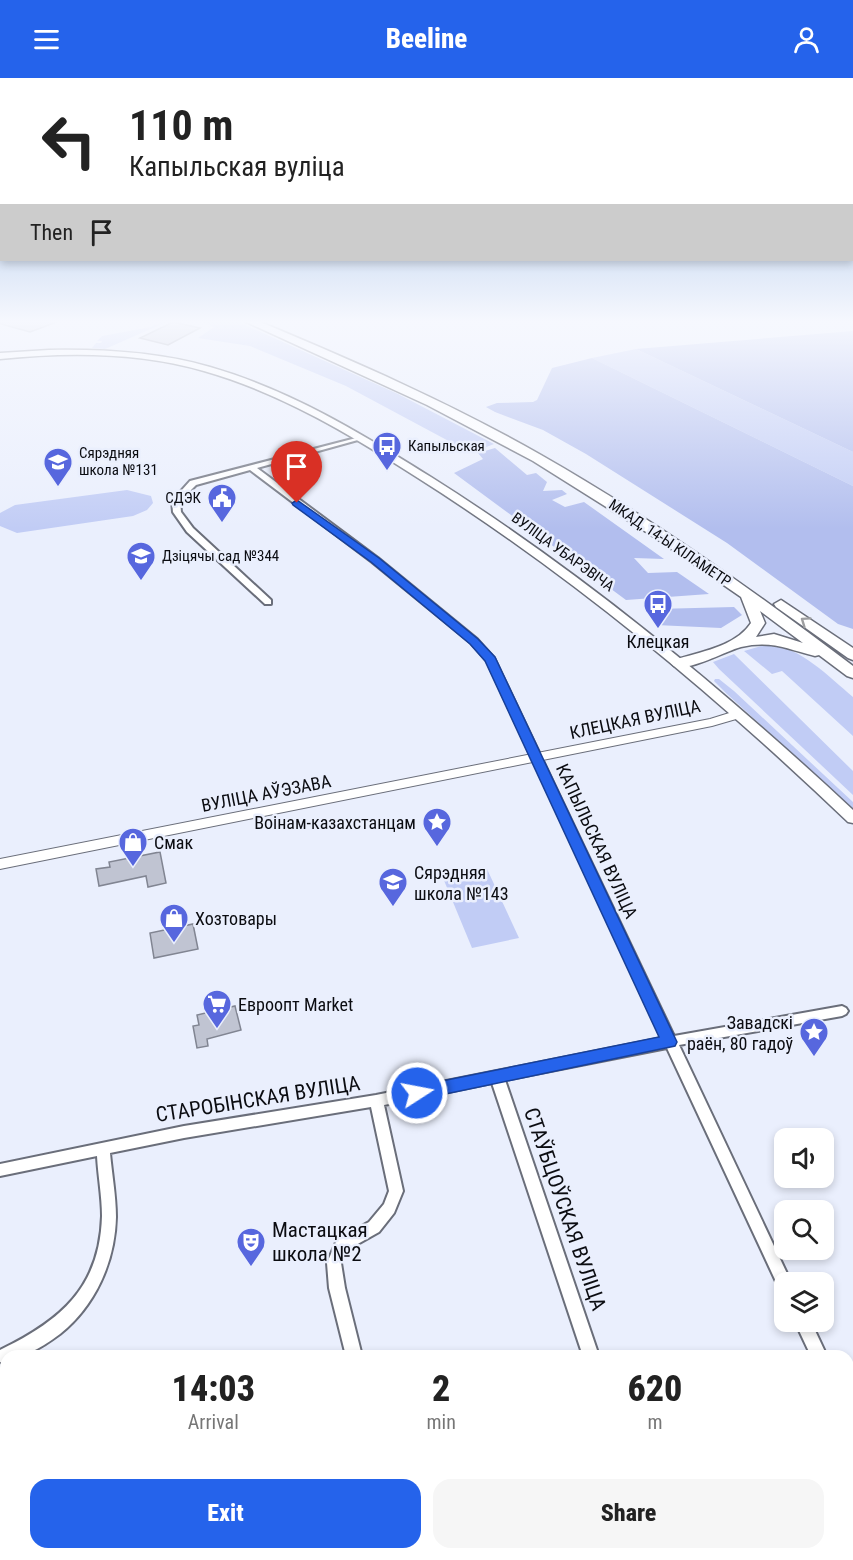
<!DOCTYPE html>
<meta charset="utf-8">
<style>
body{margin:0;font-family:"Roboto Condensed",sans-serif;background:#f6f6f6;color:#222;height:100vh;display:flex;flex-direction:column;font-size:22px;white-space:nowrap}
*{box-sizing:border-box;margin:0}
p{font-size:20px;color:#767676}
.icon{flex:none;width:33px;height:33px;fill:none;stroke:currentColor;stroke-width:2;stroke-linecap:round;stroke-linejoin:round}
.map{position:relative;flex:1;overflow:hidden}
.sheet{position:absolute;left:0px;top:1272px;width:854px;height:210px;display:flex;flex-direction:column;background:#fff;border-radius:18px 18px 0 0;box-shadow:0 3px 9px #0003}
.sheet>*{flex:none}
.guide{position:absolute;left:0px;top:0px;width:854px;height:183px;box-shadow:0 3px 9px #0003;background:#fff;color:#222;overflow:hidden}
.buttons{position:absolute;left:774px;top:1050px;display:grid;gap:12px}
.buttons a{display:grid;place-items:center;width:60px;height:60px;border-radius:12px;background:#fff;box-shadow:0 3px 9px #0003;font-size:30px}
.pin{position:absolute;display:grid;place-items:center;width:51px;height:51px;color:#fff;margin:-62px -26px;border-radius:50% 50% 50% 0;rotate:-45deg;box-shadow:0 0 6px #0007}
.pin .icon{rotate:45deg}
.me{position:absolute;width:66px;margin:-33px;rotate:79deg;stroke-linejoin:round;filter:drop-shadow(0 0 4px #0008)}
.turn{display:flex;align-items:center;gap:21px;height:126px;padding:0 30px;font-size:27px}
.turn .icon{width:78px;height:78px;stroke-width:2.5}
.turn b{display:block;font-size:42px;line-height:51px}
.then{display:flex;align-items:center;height:57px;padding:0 30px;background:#0003;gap:12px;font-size:22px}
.eta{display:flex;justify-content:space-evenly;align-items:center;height:102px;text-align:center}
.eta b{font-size:36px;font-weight:800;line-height:42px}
.button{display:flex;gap:12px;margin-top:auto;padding:12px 30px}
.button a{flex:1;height:69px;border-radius:18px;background:#2563eb;color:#fff;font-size:24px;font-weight:800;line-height:69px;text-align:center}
.button a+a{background:#f6f6f6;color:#222}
header{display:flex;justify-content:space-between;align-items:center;height:78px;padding:0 30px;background:#2563eb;color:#fff;font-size:27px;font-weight:800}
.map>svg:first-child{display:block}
.green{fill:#c1ccf5}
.forest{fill:#b2beee}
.building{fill:#c0c4d2;stroke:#818592;stroke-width:1.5}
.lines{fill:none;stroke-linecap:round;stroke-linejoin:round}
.minor-casing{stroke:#6a6e7a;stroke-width:4}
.tertiary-casing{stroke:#6a6e7a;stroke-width:2}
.secondary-casing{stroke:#6a6e7a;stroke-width:3}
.trunk-casing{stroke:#6a6e7a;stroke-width:3}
.minor{fill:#fff;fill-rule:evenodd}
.tertiary{fill:#fff;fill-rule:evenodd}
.secondary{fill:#fff;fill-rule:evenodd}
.trunk{fill:#fff;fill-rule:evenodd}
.oneway{stroke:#9d9ea0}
.route{fill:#2563eb;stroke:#184099;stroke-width:1.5}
.labels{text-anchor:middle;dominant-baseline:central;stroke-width:5;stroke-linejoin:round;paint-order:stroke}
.far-poi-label{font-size:15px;fill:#0b0c11;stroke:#eaeffd;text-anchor:start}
.far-street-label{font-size:15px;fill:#0b0c11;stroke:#eaeffd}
.poi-label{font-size:18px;fill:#0b0c11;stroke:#eaeffd;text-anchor:start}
.street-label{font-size:18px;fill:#0b0c11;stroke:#eaeffd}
.near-street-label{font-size:21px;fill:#0b0c11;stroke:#eaeffd}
.near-poi-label{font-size:21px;fill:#0b0c11;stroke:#eaeffd;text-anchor:start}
</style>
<header><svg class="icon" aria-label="menu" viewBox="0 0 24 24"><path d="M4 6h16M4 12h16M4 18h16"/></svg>Beeline<svg class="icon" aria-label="person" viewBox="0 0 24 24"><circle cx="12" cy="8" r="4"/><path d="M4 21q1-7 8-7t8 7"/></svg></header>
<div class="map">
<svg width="853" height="1482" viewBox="0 0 853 1482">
<rect width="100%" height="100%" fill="#eaeffd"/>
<!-- green -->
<path class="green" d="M 163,243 L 169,243 L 105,271 L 92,270 L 96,265 L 101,265 L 102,263 L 97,263 L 102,258 L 151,249 Z
M 200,243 L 236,243 L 398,316 L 494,366 L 471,375 L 346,308 L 250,268 L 198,260 L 214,249 Z
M 636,271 L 853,374 L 853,408 L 592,280 Z
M 127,412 L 151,418 L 153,425 L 147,432 L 133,438 L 17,455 L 0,448 L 0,435 L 15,427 Z
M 768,566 C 802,570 828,598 853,619 L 853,658 L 782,593 L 772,596 L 744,573 Z
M 734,576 L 853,693 L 853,717 L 719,591 L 713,584 Z
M 715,601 L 719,601 L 734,613 L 853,724 L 853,731 L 727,616 L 714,603 Z
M 487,791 L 519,860 L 472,870 L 443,800 Z"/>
<!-- forest -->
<path class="forest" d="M 853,253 L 853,374 L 636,271 Z
M 592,280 L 853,408 L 853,551 L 838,546 L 727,465 L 586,376 L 543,352 L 495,334 L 486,329 L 497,325 L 533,324 L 537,322 L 552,290 Z
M 495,370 L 527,397 L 536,395 L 547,404 L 543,413 L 562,412 L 567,416 L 552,422 L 565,429 L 584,424 L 664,481 L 634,480 L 648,495 L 677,494 L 709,516 L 626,522 L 454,395 L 483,381 L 478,375 Z
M 734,529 L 742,537 L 721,550 L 656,547 L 656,531 Z"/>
<!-- building -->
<path class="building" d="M 2,243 L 56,243 L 57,244 L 30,254 L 1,246 Z
M 173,244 L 200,250 L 168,267 L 140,260 Z
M 160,774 L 166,805 L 148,809 L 146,798 L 99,808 L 96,791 L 110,789 L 109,784 Z
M 193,846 L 198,871 L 154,880 L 150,855 Z
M 235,928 L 241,952 L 207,961 L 208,968 L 197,970 L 193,948 L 199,947 L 197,937 Z"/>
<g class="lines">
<!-- minor casing -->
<g class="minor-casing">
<path id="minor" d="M 360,359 L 365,360 L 257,390 L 378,480 L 477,561 L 494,580 L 674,958 L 842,928 L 846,930 L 848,933 L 846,936 L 842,938 L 679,967 L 791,1204 L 784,1204 L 784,1212 L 779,1210 L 667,970 L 505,1002 L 599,1278 L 583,1278 L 492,1005 L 384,1027 L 403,1113 L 394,1135 L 379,1154 L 347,1172 L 341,1185 L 345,1210 L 362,1278 L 346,1278 L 329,1210 L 327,1185 L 337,1162 L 369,1144 L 384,1126 L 389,1113 L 371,1029 L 184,1060 L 110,1075 C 112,1097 116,1118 116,1139 C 115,1184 95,1228 60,1256 C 41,1270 29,1278 6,1278 L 6,1286 L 0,1284 L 0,1272 C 60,1243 100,1210 102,1138 C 102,1118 98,1098 97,1078 L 0,1098 L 0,1086 L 184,1048 L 376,1017 L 662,960 L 487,583 L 471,565 L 372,484 L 250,392 L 196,407 L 180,423 L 181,434 L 193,450 L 271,522 L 271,526 L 265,526 L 187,454 L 173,434 L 172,423 L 190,403 Z
M 795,1244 L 811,1244 L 827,1278 L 811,1278 Z
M 848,1330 L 853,1332 L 853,1358 L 848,1356 Z
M 6,1379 L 6,1396 L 0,1398 L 0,1381 Z
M 392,1476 L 410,1476 L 411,1482 L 393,1482 Z
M 650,1476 L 668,1476 L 670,1482 L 652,1482 Z"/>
</g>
<!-- tertiary casing -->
<g class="tertiary-casing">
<path id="tertiary" d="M 739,632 L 745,636 L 743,639 L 712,648 L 0,791 L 0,781 L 710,641 Z"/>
</g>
<!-- secondary casing -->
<g class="secondary-casing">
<path id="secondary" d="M 49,272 C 103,271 158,274 210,289 C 290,312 361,355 431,399 C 583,495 721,609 853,732 L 853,745 L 848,744 C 714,616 574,499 418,400 C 351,357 281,315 204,293 C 139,274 67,274 0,281 L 0,275 Z"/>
</g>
<!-- trunk casing -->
<g class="trunk-casing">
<path id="trunk" d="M 244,243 L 258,243 C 354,283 450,325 541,377 C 650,439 753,512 853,588 L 853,600 L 847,598 L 819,577 L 815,578 C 787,571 771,562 741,569 C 723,574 692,593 674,588 L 671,585 L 674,582 C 699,574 735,569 751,545 L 741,519 L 654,459 L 533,383 L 427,327 ZM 760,533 L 803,565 L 774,556 L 756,559 L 765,545 Z
M 781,522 L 853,570 L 853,582 L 848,580 L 776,529 L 774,526 Z"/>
</g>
<!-- minor -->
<use href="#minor" class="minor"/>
<!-- tertiary -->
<use href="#tertiary" class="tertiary"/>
<!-- secondary -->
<use href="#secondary" class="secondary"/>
<!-- trunk -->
<use href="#trunk" class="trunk"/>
</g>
<!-- one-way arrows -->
<defs><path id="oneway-chevron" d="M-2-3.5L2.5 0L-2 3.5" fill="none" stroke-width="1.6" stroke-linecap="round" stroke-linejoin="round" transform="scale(1.5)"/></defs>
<use class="oneway" href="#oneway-chevron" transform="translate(805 543) rotate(-145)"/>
<!-- sky -->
<linearGradient id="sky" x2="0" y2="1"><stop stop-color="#88aee0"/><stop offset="0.54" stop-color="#f6f8fe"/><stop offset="1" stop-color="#f6f8fe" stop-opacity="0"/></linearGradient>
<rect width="853" height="451" fill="url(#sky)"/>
<!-- route -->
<path class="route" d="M 297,422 L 379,480 L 478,561 L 495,579 L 677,964 L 675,968 L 417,1022 L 411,1020 L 408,1015 L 411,1010 L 417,1008 L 659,959 L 485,583 L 470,566 L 371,484 L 293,427 L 292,425 Z"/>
<!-- icons -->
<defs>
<g id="bus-pin" transform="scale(1.5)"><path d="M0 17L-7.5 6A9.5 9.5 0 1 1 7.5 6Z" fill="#5767de" stroke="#eaeffd"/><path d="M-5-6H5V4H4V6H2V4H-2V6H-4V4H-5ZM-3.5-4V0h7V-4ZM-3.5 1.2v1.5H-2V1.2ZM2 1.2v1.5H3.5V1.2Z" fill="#fff"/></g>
<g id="school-pin" transform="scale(1.5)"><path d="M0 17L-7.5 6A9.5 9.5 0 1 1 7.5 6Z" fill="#5767de" stroke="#eaeffd"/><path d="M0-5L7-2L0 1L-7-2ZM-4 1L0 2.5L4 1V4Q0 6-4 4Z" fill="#fff"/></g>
<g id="civic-pin" transform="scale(1.5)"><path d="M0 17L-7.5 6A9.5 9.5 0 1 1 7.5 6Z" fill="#5767de" stroke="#eaeffd"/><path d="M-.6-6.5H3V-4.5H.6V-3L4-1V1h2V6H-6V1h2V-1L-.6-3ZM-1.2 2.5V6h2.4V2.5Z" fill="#fff"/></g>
<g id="sight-pin" transform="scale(1.5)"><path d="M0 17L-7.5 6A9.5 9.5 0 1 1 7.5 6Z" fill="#5767de" stroke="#eaeffd"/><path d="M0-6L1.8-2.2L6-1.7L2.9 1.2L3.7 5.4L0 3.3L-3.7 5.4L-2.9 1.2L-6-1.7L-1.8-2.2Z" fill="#fff"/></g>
<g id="shop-pin" transform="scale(1.5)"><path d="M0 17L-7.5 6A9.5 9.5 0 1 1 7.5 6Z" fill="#5767de" stroke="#eaeffd"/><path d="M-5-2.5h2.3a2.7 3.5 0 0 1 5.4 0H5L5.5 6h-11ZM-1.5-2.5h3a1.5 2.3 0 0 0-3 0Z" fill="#fff"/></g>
<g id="supermarket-pin" transform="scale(1.5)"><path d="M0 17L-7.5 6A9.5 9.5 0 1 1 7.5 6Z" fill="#5767de" stroke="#eaeffd"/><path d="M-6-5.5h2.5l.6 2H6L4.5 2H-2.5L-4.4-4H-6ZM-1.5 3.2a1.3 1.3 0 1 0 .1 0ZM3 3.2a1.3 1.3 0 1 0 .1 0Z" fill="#fff"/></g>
<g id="theatre-pin" transform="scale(1.5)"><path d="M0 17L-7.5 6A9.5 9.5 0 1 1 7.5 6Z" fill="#5767de" stroke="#eaeffd"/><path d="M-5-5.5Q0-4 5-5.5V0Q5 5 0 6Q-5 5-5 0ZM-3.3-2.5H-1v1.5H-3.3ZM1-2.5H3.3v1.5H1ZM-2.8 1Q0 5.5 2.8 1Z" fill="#fff"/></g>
</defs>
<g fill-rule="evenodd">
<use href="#bus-pin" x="387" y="368"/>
<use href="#school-pin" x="58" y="384"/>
<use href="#civic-pin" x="222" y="420"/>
<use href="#school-pin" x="141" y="478"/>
<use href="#bus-pin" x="658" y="526"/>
<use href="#sight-pin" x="437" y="744"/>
<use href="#shop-pin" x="133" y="764"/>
<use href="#school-pin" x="393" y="804"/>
<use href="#shop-pin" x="174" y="840"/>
<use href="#supermarket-pin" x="217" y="926"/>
<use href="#sight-pin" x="814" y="954"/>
<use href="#theatre-pin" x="251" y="1164"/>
</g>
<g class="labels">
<!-- far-poi labels -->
<g class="far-poi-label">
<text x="408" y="368">Капыльская</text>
<text x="79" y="375">Сярэдняя<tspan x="79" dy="17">школа №131</tspan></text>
<text x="201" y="420" text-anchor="end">СДЭК</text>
<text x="162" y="478">Дзіцячы сад №344</text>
</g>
<!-- far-street labels -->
<g class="far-street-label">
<text transform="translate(670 465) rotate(34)">МКАД, 14-Ы КІЛАМЕТР</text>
<text transform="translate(563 474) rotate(36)">ВУЛІЦА УБАРЭВІЧА</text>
</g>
<!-- poi labels -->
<g class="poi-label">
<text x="658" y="563" text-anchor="middle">Клецкая</text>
<text x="416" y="744" text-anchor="end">Воінам-казахстанцам</text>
<text x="154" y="764">Смак</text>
<text x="414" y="794">Сярэдняя<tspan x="414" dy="21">школа №143</tspan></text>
<text x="195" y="840">Хозтовары</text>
<text x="238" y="926">Евроопт Market</text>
<text x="793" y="944" text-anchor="end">Завадскі<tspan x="793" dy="21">раён, 80 гадоў</tspan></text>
</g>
<!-- street labels -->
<g class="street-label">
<text transform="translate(635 641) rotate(-12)">КЛЕЦКАЯ ВУЛІЦА</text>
<text transform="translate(266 715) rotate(-11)">ВУЛІЦА АЎЭЗАВА</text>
<text transform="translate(597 763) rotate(65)">КАПЫЛЬСКАЯ ВУЛІЦА</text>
</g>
<!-- near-street labels -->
<g class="near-street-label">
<text transform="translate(258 1021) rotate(-9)">СТАРОБІНСКАЯ ВУЛІЦА</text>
<text transform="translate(565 1131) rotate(71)">СТАЎБЦОЎСКАЯ ВУЛІЦА</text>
</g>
<!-- near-poi labels -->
<g class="near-poi-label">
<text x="272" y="1152">Мастацкая<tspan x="272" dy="24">школа №2</tspan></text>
</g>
</g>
</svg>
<div class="buttons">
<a><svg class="icon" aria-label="sound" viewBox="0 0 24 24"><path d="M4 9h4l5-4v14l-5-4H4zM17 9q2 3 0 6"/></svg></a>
<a><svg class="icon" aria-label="search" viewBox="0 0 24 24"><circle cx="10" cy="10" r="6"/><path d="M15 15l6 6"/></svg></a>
<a><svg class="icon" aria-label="layers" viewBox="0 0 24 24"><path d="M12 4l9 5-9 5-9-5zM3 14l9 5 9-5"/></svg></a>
</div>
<div class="pin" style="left:297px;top:425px;background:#d93025"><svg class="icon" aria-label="arrive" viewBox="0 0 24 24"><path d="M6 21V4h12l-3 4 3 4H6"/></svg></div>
<svg class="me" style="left:417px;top:1015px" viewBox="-20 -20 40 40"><circle r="17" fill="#2563eb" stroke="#fff" stroke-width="3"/><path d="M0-11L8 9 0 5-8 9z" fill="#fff"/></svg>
<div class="guide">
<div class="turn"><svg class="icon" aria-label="left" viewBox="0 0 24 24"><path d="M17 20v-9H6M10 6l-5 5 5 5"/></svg><div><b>110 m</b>Капыльская вуліца</div></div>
<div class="then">Then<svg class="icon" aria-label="arrive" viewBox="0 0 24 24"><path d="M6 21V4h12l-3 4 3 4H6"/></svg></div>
</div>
<section class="sheet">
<div class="eta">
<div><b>14:03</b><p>Arrival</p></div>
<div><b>2</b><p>min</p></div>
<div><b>620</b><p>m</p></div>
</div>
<div class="button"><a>Exit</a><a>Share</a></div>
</section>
</div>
